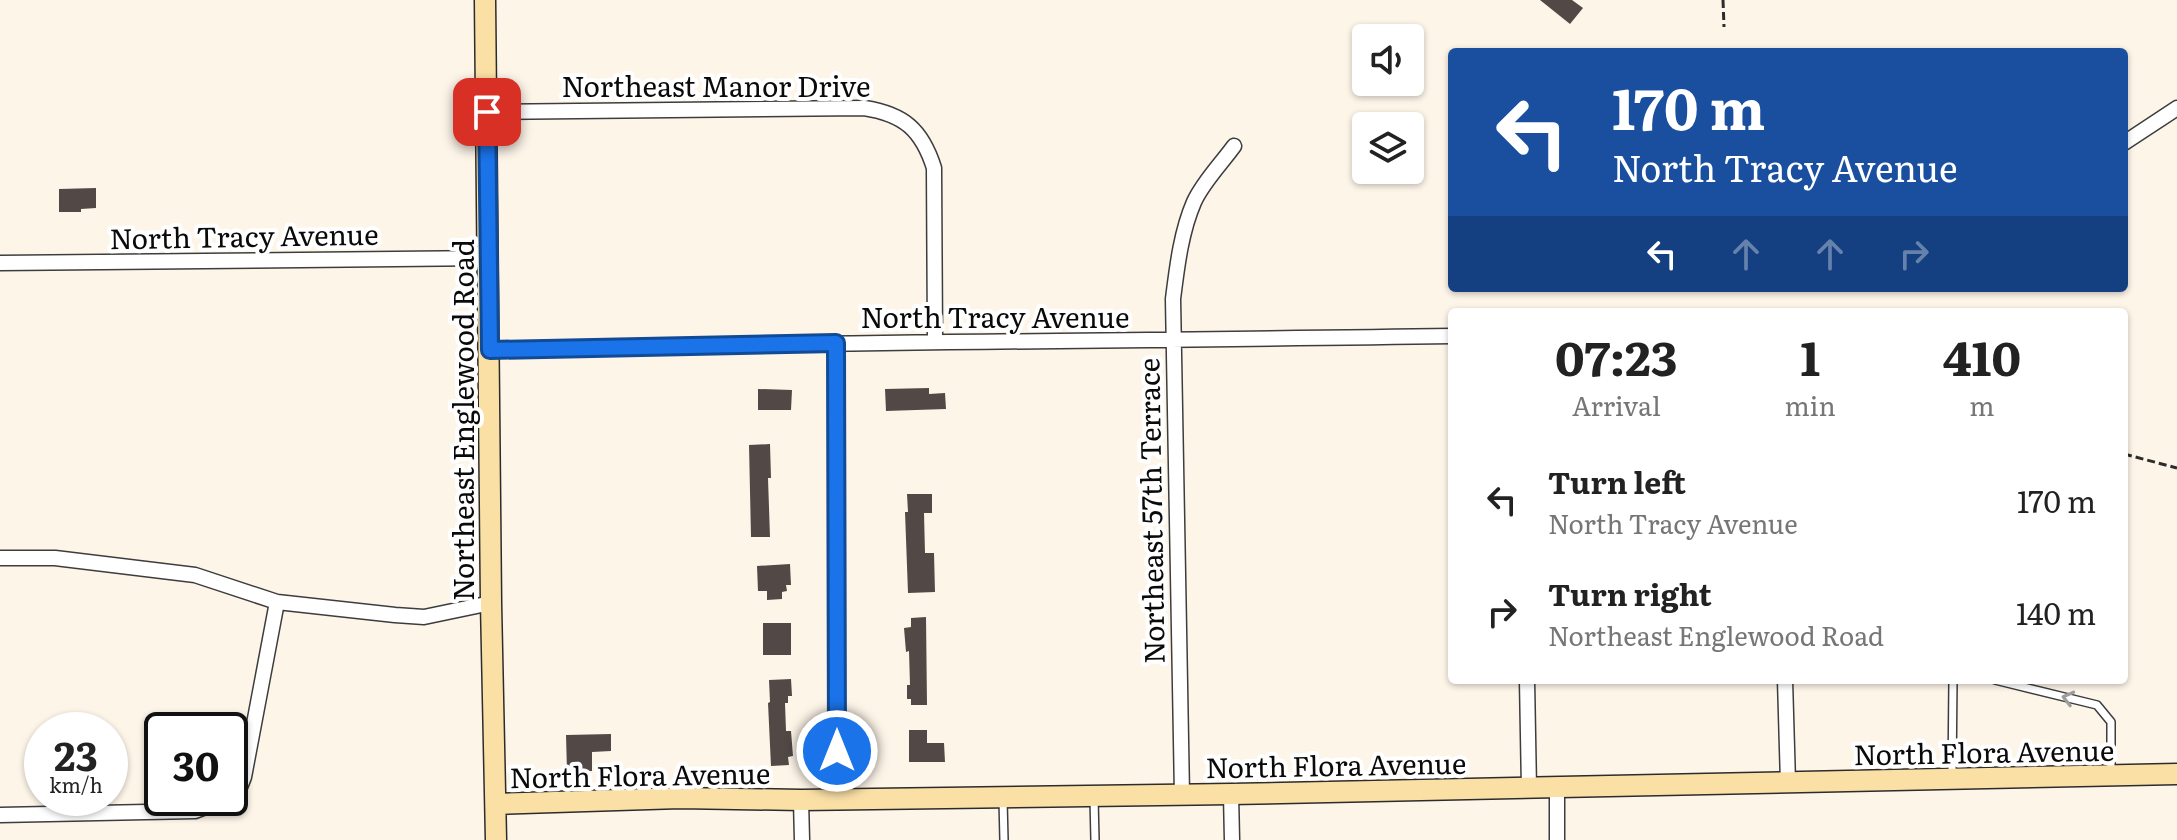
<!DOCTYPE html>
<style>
body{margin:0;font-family:Literata,serif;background:#f6f6f6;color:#222;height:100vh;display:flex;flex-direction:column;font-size:30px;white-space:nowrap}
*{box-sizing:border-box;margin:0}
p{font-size:26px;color:#767676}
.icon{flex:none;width:44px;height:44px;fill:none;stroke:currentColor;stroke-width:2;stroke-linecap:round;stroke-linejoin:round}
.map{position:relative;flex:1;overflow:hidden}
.sheet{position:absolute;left:1448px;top:308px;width:680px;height:376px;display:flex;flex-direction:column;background:#fff;border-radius:8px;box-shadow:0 2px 6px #0004}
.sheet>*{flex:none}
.top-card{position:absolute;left:1448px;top:48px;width:680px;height:244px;border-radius:8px;box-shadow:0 2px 6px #0004;background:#1a4fa0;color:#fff;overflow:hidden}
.controls{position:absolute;left:1352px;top:24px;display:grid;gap:16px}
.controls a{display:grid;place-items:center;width:72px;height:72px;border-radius:8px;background:#fff;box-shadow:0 2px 6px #0004;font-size:40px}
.speed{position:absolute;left:24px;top:712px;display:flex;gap:16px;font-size:40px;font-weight:700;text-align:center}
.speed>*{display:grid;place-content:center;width:104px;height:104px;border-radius:50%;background:#fff;box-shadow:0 2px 6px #0004;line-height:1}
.speed small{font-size:20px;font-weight:400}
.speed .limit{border:4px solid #111;border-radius:12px;background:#fff;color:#111}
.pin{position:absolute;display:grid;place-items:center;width:68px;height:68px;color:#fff;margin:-34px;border-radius:16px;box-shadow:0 4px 12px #0006}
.me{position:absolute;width:88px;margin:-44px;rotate:0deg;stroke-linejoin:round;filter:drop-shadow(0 0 6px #0008)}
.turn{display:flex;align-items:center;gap:28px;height:168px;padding:0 32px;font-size:36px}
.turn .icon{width:104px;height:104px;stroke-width:2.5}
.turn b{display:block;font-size:56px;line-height:68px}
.lanes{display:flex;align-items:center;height:76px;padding:0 32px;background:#0003;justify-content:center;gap:40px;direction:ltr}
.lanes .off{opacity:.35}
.eta{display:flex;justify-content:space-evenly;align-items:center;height:136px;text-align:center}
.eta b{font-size:48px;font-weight:700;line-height:56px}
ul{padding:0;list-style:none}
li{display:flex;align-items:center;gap:24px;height:112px;padding:0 32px}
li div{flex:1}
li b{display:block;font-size:30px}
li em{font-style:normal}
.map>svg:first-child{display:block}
.building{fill:#524947}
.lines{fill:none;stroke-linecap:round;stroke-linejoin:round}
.lane-casing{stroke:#3d3d3d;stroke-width:10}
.street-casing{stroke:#3d3d3d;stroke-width:17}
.secondary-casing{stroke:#2c2c2c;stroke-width:23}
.path{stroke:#2c2c2c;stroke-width:3;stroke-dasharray:8 4;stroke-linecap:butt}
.lane{stroke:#fff;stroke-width:7}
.street{stroke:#fff;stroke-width:14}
.secondary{stroke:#fbe0a6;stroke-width:20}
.oneway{stroke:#9d9d9d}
.route-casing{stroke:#114b97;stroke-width:20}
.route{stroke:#1a73e8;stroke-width:14}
.labels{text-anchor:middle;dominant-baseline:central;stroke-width:8;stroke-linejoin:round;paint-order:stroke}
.street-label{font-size:28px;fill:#0a0a0a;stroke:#fff}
</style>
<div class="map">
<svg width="2177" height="840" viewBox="0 0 2177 840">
<rect width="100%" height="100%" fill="#fef5e9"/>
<!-- building -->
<path class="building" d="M 1540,0 L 1572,0 L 1583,8 L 1570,24 Z
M 96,188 L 96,208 L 81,209 L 81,212 L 59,212 L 59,189 Z
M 929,388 L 929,394 L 945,393 L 946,409 L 886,411 L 885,389 Z
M 758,389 L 792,390 L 791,410 L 758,410 Z
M 770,444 L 771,478 L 768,478 L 770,537 L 751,537 L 749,445 Z
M 907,494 L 932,494 L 932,513 L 924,513 L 925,553 L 934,553 L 935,592 L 908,593 L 905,512 L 908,512 Z
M 790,564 L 791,585 L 786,585 L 787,591 L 782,592 L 782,599 L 767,600 L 767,591 L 758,591 L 757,566 Z
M 926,617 L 927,705 L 911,705 L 911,699 L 907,699 L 907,685 L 910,685 L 909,651 L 906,652 L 904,628 L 911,627 L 911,618 Z
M 763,623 L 791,623 L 791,655 L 763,655 Z
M 791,679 L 792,696 L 788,696 L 788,703 L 785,703 L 786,731 L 791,731 L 793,756 L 788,757 L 789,765 L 771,766 L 768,703 L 770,702 L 769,680 Z
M 909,730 L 927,730 L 927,743 L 944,743 L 945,762 L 909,762 Z
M 611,734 L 611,751 L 592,752 L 592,771 L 567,772 L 566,735 Z"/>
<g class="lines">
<!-- lane casing -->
<g class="lane-casing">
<path id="lane" d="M 1995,680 L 2097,705 L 2111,722 L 2111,774
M 1952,778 L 1953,680
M 1094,798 L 1095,840
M 1003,800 L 1004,840"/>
</g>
<!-- street casing -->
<g class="street-casing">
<path id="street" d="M 487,112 L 864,108 C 904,114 922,130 934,168 L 935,341
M 2124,143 L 2177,108
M 0,263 L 489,258
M 836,343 L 837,800
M 490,350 C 811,342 1131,341 1452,336
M 0,558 L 55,558 L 195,575 L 277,602 L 395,615 L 424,617 L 491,603
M 1527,680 L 1529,789
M 1785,680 L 1788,783
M 1557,788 L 1557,840
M 1231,794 L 1232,840
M 1182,795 L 1173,299 C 1177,267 1181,232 1194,202 C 1203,182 1221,164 1234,146
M 230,797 L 240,787 L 244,777 L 277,602
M 801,800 L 802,840
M 0,815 L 195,811 L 229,798"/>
</g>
<!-- secondary casing -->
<g class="secondary-casing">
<path id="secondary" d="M 485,0 L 491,603 L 496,840
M 496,804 L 680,798 L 801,800 L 1231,794 L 2177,774"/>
</g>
<!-- path -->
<path class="path" d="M 1723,0 L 1724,27
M 2124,454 L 2177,468"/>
<!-- lane -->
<use href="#lane" class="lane"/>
<!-- street -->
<use href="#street" class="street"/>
<!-- secondary -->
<use href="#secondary" class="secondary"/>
</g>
<!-- one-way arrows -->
<defs><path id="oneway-chevron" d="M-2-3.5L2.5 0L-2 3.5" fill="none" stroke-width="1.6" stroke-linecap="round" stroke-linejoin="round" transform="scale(2)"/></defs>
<use class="oneway" href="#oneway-chevron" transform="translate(2068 698) rotate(-166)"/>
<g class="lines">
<!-- route casing -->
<g class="route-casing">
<path id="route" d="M 487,112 L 490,350 L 836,343 L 837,751"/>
</g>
<!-- route -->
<use href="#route" class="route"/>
</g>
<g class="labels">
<!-- street labels -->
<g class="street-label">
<text x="716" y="85">Northeast Manor Drive</text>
<text transform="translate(244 235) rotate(-1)">North Tracy Avenue</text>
<text x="995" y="316">North Tracy Avenue</text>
<text transform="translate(462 420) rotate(-90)">Northeast Englewood Road</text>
<text transform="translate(1150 511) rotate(-91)">Northeast 57th Terrace</text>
<text transform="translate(1984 751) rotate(-1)">North Flora Avenue</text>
<text transform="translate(1336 764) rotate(-1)">North Flora Avenue</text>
<text transform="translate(640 774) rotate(-1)">North Flora Avenue</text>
</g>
</g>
</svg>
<div class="controls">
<a><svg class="icon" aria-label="sound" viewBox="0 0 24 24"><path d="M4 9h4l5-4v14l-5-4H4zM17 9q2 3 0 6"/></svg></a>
<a><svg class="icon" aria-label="layers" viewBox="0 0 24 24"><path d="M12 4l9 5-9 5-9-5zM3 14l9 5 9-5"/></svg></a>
</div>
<div class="speed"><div>23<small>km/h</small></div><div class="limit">30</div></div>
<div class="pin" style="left:487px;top:112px;background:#d93025"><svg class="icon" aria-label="arrive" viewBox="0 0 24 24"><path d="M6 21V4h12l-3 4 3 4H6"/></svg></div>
<svg class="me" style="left:837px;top:751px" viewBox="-20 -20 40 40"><circle r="17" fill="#1a73e8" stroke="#fff" stroke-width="3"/><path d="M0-11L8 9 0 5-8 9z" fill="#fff"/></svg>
<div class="top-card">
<div class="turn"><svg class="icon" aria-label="left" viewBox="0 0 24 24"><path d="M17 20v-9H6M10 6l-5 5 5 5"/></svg><div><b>170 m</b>North Tracy Avenue</div></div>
<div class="lanes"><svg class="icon" aria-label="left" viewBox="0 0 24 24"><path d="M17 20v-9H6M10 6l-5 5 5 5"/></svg><svg class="icon off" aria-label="ahead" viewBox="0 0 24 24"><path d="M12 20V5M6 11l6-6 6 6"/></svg><svg class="icon off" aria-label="ahead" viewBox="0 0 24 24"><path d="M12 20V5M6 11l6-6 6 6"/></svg><svg class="icon off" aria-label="right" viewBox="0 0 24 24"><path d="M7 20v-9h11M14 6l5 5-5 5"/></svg></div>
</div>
<section class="sheet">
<div class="eta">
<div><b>07:23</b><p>Arrival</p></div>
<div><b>1</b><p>min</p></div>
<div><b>410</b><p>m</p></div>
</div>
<ul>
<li><svg class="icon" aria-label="left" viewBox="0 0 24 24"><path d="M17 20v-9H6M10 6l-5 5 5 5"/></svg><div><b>Turn left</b><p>North Tracy Avenue</p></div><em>170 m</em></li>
<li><svg class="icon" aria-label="right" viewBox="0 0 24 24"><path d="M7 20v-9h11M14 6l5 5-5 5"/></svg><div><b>Turn right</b><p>Northeast Englewood Road</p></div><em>140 m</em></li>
</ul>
</section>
</div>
